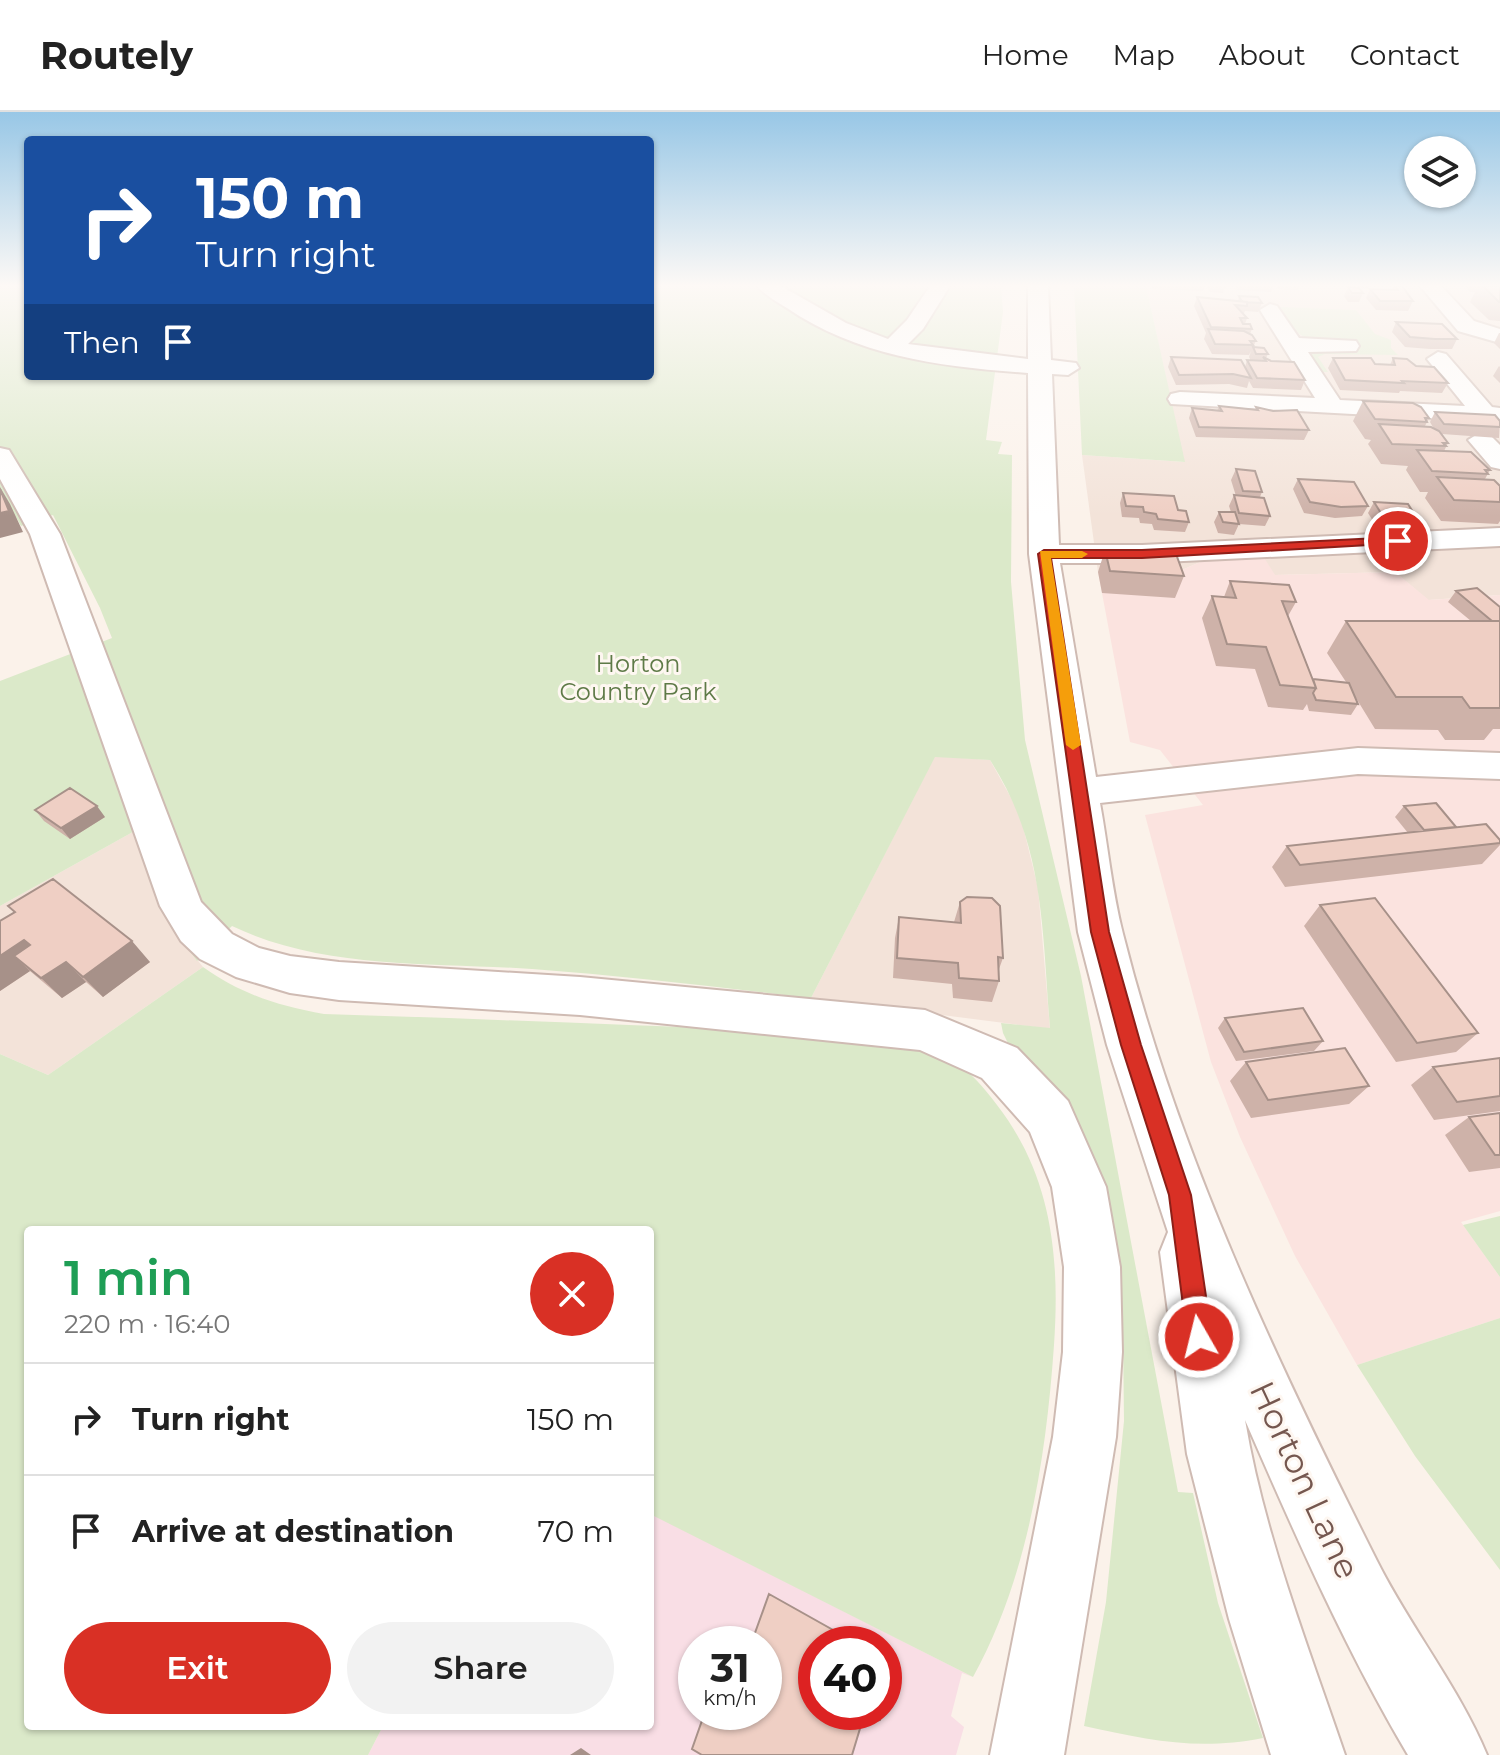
<!DOCTYPE html>
<meta charset="utf-8">
<style>
body{margin:0;font-family:Montserrat,sans-serif;background:#f2f2f2;color:#222;height:100vh;display:flex;flex-direction:column;font-size:30px;white-space:nowrap}
*{box-sizing:border-box;margin:0}
p{font-size:26px;color:#767676}
.icon{flex:none;width:44px;height:44px;fill:none;stroke:currentColor;stroke-width:2;stroke-linecap:round;stroke-linejoin:round}
.map{position:relative;flex:1;overflow:hidden}
.sheet{position:absolute;left:24px;top:1114px;width:630px;height:504px;display:flex;flex-direction:column;background:#fff;border-radius:8px;box-shadow:0 2px 6px #0004}
.sheet>*{flex:none}
.top-card{position:absolute;left:24px;top:24px;width:630px;height:244px;border-radius:8px;box-shadow:0 2px 6px #0004;background:#1a4fa0;color:#fff;overflow:hidden}
.buttons{position:absolute;left:1404px;top:24px;display:grid;gap:16px}
.buttons a{display:grid;place-items:center;width:72px;height:72px;border-radius:50%;background:#fff;box-shadow:0 2px 6px #0004;font-size:40px}
.speed{position:absolute;left:678px;top:1514px;display:flex;gap:16px;font-size:40px;font-weight:700;text-align:center}
.speed>*{display:grid;place-content:center;width:104px;height:104px;border-radius:50%;background:#fff;box-shadow:0 2px 6px #0004;line-height:1}
.speed small{font-size:20px;font-weight:400}
.speed .limit{border:12px solid #d22;background:#fff;color:#111}
.pin{position:absolute;display:grid;place-items:center;width:68px;height:68px;color:#fff;margin:-34px;border:4px solid #fff;border-radius:50%;box-shadow:0 2px 8px #0007}
.me{position:absolute;width:88px;margin:-44px;rotate:352deg;stroke-linejoin:round;filter:drop-shadow(0 0 6px #0008)}
.turn{display:flex;align-items:center;gap:28px;height:168px;padding:0 40px;font-size:36px}
.turn .icon{width:104px;height:104px;stroke-width:2.5}
.turn b{display:block;font-size:56px;line-height:68px}
.then{display:flex;align-items:center;height:76px;padding:0 40px;background:#0003;gap:16px;font-size:30px}
.round{display:grid;place-items:center;flex:none;width:84px;height:84px;border-radius:42px;background:#f2f2f2}
.summary{display:flex;align-items:center;justify-content:space-between;height:136px;padding:0 40px}
h1{font-size:48px;font-weight:600;line-height:60px;color:#1e9e55}
.cta{display:flex;gap:16px;margin-top:auto;padding:16px 40px}
.cta a{flex:1;height:92px;border-radius:48px;background:#d93025;color:#fff;font-size:32px;font-weight:600;line-height:92px;text-align:center}
.cta a+a{background:#f2f2f2;color:#222}
ul{padding:0;list-style:none}
li{display:flex;align-items:center;gap:24px;height:112px;padding:0 40px;border-top:2px solid #e0e0e0}
li div{flex:1}
li b{display:block;font-size:30px}
li em{font-style:normal}
header{display:flex;align-items:center;gap:48px;box-sizing:border-box;height:112px;padding:0 40px;background:#fff;border-bottom:2px solid #e0e0e0}
header strong{font-size:38px}
nav{display:flex;gap:44px;margin-inline-start:auto;font-size:28px}
.map>svg:first-child{display:block}
.residential{fill:#f3e3d9}
.commercial{fill:#fbe3df}
.medical{fill:#f9dee5;fill-rule:evenodd}
.green{fill:#dbe9c9}
.lines{fill:none;stroke-linecap:round;stroke-linejoin:round}
.minor-casing{stroke:#cfbbb3;stroke-width:4}
.minor{fill:#fff;fill-rule:evenodd}
.wall{fill:#ceb2a9}
.shaded-wall{fill:#a79189}
.building{fill:#efcfc4;stroke:#a79189;stroke-width:2}
.route{fill:#d93025;stroke:#8d1f18;stroke-width:2}
.slow{fill:#f59e0b}
.labels{text-anchor:middle;dominant-baseline:central;stroke-width:6;stroke-linejoin:round;paint-order:stroke}
.far-park-label{font-size:24px;fill:#5e7a47;stroke:#fef7f1}
.near-street-label{font-size:34px;fill:#75574f;stroke:#fef7f1}
</style>
<header>
<strong>Routely</strong>
<nav><a>Home</a><a>Map</a><a>About</a><a>Contact</a></nav>
</header>
<div class="map">
<svg width="1500" height="1643" viewBox="0 0 1500 1643">
<rect width="100%" height="100%" fill="#fbf2ea"/>
<!-- residential -->
<path class="residential" d="M 1146,174 L 1500,174 L 1500,483 L 1428,488 L 1395,460 L 1275,463 L 1214,444 L 1168,464 L 1098,460 L 1082,343 L 1184,350 Z
M 935,644 L 990,648 L 1020,702 L 1038,776 L 1050,917 L 811,886 Z
M 140,716 L 183,830 L 203,855 L 48,963 L 0,942 L 0,794 Z"/>
<!-- commercial -->
<path class="commercial" d="M 1214,444 L 1263,444 L 1275,463 L 1395,460 L 1429,488 L 1500,483 L 1500,1099 L 1461,1110 L 1500,1165 L 1500,1206 L 1357,1253 L 1295,1144 L 1240,1025 L 1211,950 L 1145,703 L 1203,693 L 1160,638 L 1130,630 L 1098,460 L 1168,464 Z"/>
<!-- medical -->
<path class="medical" d="M 650,1401 L 973,1565 L 962,1561 L 951,1604 L 964,1615 L 956,1643 L 368,1643 L 383,1614 L 650,1614 ZM 696,1532 L 764,1532 L 764,1600 L 696,1600 ZM 816,1532 L 884,1532 L 884,1600 L 816,1600 Z"/>
<!-- green -->
<path class="green" d="M 0,174 L 28,174 L 28,264 L 650,264 L 650,174 L 1001,174 L 1003,200 L 986,328 L 1002,330 L 998,342 L 1012,343 L 1011,470 L 1025,628 L 1081,864 L 1178,1380 L 1193,1381 L 1218,1491 L 1263,1626 C 1197,1639 1148,1628 1084,1614 L 1106,1490 L 1124,1309 L 1123,1221 L 1109,1138 L 1003,921 L 1001,911 L 1050,916 C 1042,818 1045,733 990,648 L 935,645 L 811,886 C 718,875 625,864 532,857 C 431,850 325,858 232,814 L 197,849 L 183,830 L 140,716 L 0,794 L 0,569 L 112,526 L 100,496 L 53,403 L 21,414 L 0,376 Z
M 1074,174 L 1146,174 L 1185,350 L 1082,343 Z
M 1279,195 L 1356,198 L 1375,222 L 1391,228 L 1391,236 L 1398,243 L 1325,242 L 1318,245 L 1328,260 L 1320,260 L 1310,243 L 1316,239 L 1309,228 L 1293,218 Z
M 203,855 C 241,882 278,894 324,902 C 426,905 527,909 629,913 C 701,916 772,918 843,927 C 878,931 919,931 951,948 C 970,958 984,976 997,993 C 1052,1064 1060,1146 1054,1233 C 1046,1346 1028,1465 973,1565 L 650,1402 L 650,1118 L 28,1118 L 28,1614 L 383,1614 L 368,1643 L 0,1643 L 0,942 L 48,963 Z
M 1500,1104 L 1500,1165 L 1463,1113 Z
M 1500,1206 L 1500,1458 L 1415,1344 L 1357,1253 Z"/>
<g class="lines">
<!-- minor casing -->
<g class="minor-casing">
<path id="minor" d="M 757,174 L 781,174 L 846,211 L 888,227 L 907,208 L 930,174 L 950,174 L 923,217 L 908,232 L 1028,247 L 1028,174 L 1048,174 L 1051,248 L 1076,251 L 1079,256 L 1068,263 L 1052,262 L 1059,433 L 1142,433 L 1500,416 L 1500,434 L 1142,451 L 1060,451 L 1096,665 L 1358,636 L 1500,641 L 1500,667 L 1358,662 L 1100,691 C 1108,734 1112,780 1123,822 C 1178,1041 1276,1248 1377,1449 C 1410,1515 1459,1575 1487,1643 L 1408,1643 C 1344,1535 1295,1422 1245,1308 C 1264,1422 1308,1534 1345,1643 L 1271,1643 L 1229,1507 L 1187,1342 L 1160,1140 L 1168,1120 L 1107,933 L 1078,820 L 1029,442 L 1028,261 C 943,255 859,245 787,196 C 777,190 765,183 757,174 Z
M 1420,174 L 1441,174 L 1474,209 L 1500,217 L 1500,231 L 1458,219 Z
M 1270,192 L 1277,194 L 1299,226 L 1356,229 L 1359,234 L 1356,239 L 1308,240 L 1340,288 L 1465,294 L 1427,247 L 1438,240 L 1446,242 L 1492,295 L 1500,296 L 1500,310 L 1171,292 L 1168,287 L 1171,282 L 1180,280 L 1315,286 L 1260,198 Z
M 1481,320 L 1490,323 L 1500,333 L 1500,357 L 1491,355 L 1468,328 Z
M 0,336 L 9,338 L 60,422 L 201,790 L 232,822 L 259,836 L 290,844 L 339,850 L 580,865 L 925,898 L 1017,936 L 1068,989 L 1106,1075 L 1120,1155 L 1122,1240 L 1116,1325 L 1064,1643 L 990,1643 L 1053,1325 L 1063,1240 L 1064,1155 L 1052,1075 L 1030,1020 L 982,966 L 920,938 L 580,903 L 339,888 L 290,881 L 236,865 L 200,847 L 181,829 L 160,794 L 30,422 L 0,367 Z"/>
</g>
<!-- minor -->
<use href="#minor" class="minor"/>
</g>
<!-- wall -->
<path class="wall" d="M 1151,174 L 1205,174 L 1203,179 L 1152,177 Z
M 1206,174 L 1228,174 L 1227,177 L 1224,177 L 1223,181 L 1210,180 Z
M 1235,174 L 1273,174 L 1271,180 L 1237,178 Z
M 1276,174 L 1300,174 L 1298,178 L 1278,177 Z
M 1357,174 L 1369,174 L 1368,177 L 1359,176 L 1363,181 L 1359,190 L 1348,190 L 1344,184 L 1348,175 L 1359,176 Z
M 1393,174 L 1402,174 L 1413,189 L 1408,199 L 1376,198 L 1366,186 L 1370,177 L 1392,178 Z
M 1465,174 L 1500,174 L 1500,209 L 1489,208 L 1470,190 L 1475,180 L 1470,180 Z
M 1239,184 L 1262,191 L 1258,200 L 1245,199 L 1243,203 L 1247,206 L 1245,212 L 1252,217 L 1250,222 L 1256,229 L 1253,235 L 1268,242 L 1266,246 L 1305,268 L 1301,278 L 1253,276 L 1249,269 L 1247,276 L 1229,272 L 1176,273 L 1168,255 L 1171,245 L 1245,255 L 1247,248 L 1251,249 L 1249,245 L 1251,239 L 1249,243 L 1212,242 L 1204,227 L 1206,221 L 1194,194 L 1197,185 L 1238,189 Z
M 1396,210 L 1457,227 L 1452,237 L 1430,237 L 1405,235 L 1392,220 Z
M 1499,221 L 1500,221 L 1500,237 L 1494,231 Z
M 1333,246 L 1375,252 L 1390,253 L 1393,246 L 1416,254 L 1448,271 L 1442,281 L 1400,279 L 1399,281 L 1340,278 L 1328,256 Z
M 1499,254 L 1500,255 L 1500,271 L 1493,264 Z
M 1363,289 L 1429,306 L 1425,314 L 1434,317 L 1430,310 L 1435,300 L 1500,309 L 1499,326 L 1442,322 L 1448,331 L 1444,339 L 1490,358 L 1485,367 L 1500,374 L 1500,409 L 1498,412 L 1441,409 L 1425,386 L 1428,380 L 1420,380 L 1406,358 L 1408,354 L 1381,352 L 1368,332 L 1371,328 L 1365,327 L 1353,309 Z
M 1219,294 L 1255,298 L 1256,295 L 1309,318 L 1304,328 L 1196,325 L 1189,306 L 1192,296 L 1217,299 Z
M 1236,357 L 1262,380 L 1260,385 L 1270,404 L 1265,414 L 1239,412 L 1234,423 L 1218,421 L 1214,410 L 1219,400 L 1231,400 L 1229,394 L 1234,383 L 1236,384 L 1231,368 Z
M 1298,367 L 1368,394 L 1362,404 L 1335,406 L 1304,401 L 1293,377 Z
M 1123,381 L 1178,398 L 1189,410 L 1185,420 L 1154,418 L 1152,412 L 1140,411 L 1139,406 L 1122,405 L 1120,391 Z
M 1374,390 L 1418,408 L 1412,419 L 1378,417 L 1368,401 Z
M 1105,438 L 1184,464 L 1175,486 L 1102,481 L 1098,460 Z
M 1230,469 L 1296,490 L 1288,504 L 1313,567 L 1346,570 L 1327,541 L 1346,509 L 1471,509 L 1448,490 L 1456,479 L 1500,495 L 1500,617 L 1493,617 L 1484,628 L 1445,628 L 1438,618 L 1375,617 L 1356,586 L 1358,592 L 1351,603 L 1309,599 L 1307,592 L 1303,598 L 1268,595 L 1255,557 L 1216,554 L 1202,506 L 1212,484 L 1224,485 Z
M 1404,694 L 1456,715 L 1500,728 L 1500,733 L 1482,752 L 1285,775 L 1272,755 L 1287,734 L 1408,721 L 1395,705 Z
M 35,698 L 105,705 L 70,727 L 44,709 Z
M 960,790 L 1003,846 L 999,857 L 999,869 L 992,890 L 953,886 L 952,872 L 893,866 L 895,826 L 899,805 L 954,810 Z
M 1320,793 L 1478,921 L 1456,940 L 1396,950 L 1304,814 Z
M 8,794 L 150,850 L 103,885 L 86,870 L 62,886 L 30,859 L 0,879 L 0,809 L 14,800 Z
M 1225,906 L 1323,929 L 1314,939 L 1236,949 L 1218,916 Z
M 1500,946 L 1500,999 L 1434,1008 L 1411,973 L 1433,955 Z
M 1246,950 L 1369,974 L 1349,992 L 1251,1006 L 1230,969 Z
M 1500,1001 L 1500,1056 L 1469,1060 L 1445,1023 L 1469,1005 Z"/>
<!-- shaded-wall -->
<path class="shaded-wall" d="M 0,375 L 10,392 L 23,420 L 0,426 Z
M 97,694 L 105,705 L 70,727 L 61,716 Z
M 24,828 L 45,849 L 14,844 L 30,859 L 0,879 L 0,844 Z
M 132,829 L 150,850 L 103,885 L 83,865 Z
M 66,850 L 86,870 L 62,886 L 41,866 Z
M 581,1636 L 591,1643 L 570,1643 Z"/>
<!-- building -->
<path class="building" d="M 1395,174 L 1402,174 L 1413,189 L 1380,189 L 1370,177 L 1398,178 Z
M 1483,174 L 1500,174 L 1500,190 L 1499,190 Z
M 1348,175 L 1359,176 L 1363,181 L 1352,181 Z
M 1239,184 L 1258,185 L 1262,191 L 1242,190 Z
M 1197,185 L 1247,190 L 1247,194 L 1235,193 L 1247,206 L 1240,206 L 1243,212 L 1250,212 L 1252,217 L 1211,215 Z
M 1396,210 L 1442,212 L 1457,227 L 1435,227 L 1410,225 Z
M 1208,217 L 1244,219 L 1252,223 L 1256,229 L 1250,229 L 1253,233 L 1215,232 Z
M 1253,235 L 1264,236 L 1268,242 L 1256,242 Z
M 1171,245 L 1241,248 L 1251,266 L 1233,262 L 1179,263 Z
M 1263,245 L 1271,249 L 1294,250 L 1305,268 L 1257,266 L 1247,248 L 1266,249 Z
M 1333,246 L 1371,246 L 1375,252 L 1395,253 L 1393,246 L 1407,247 L 1416,254 L 1434,255 L 1448,271 L 1402,269 L 1404,271 L 1345,268 Z
M 1363,289 L 1413,291 L 1421,295 L 1429,306 L 1425,306 L 1427,310 L 1375,307 Z
M 1219,294 L 1258,298 L 1256,295 L 1273,299 L 1297,298 L 1309,318 L 1199,315 L 1192,296 L 1222,299 Z
M 1435,300 L 1495,303 L 1500,309 L 1500,315 L 1444,312 Z
M 1379,312 L 1431,315 L 1439,319 L 1448,331 L 1443,331 L 1446,334 L 1392,332 Z
M 1417,338 L 1471,340 L 1490,358 L 1485,358 L 1488,362 L 1432,359 Z
M 1236,357 L 1255,359 L 1262,380 L 1243,379 Z
M 1437,365 L 1494,368 L 1500,374 L 1500,390 L 1454,388 Z
M 1298,367 L 1354,370 L 1368,394 L 1341,395 L 1310,390 Z
M 0,377 L 9,399 L 0,401 Z
M 1123,381 L 1174,384 L 1178,398 L 1186,399 L 1189,410 L 1158,407 L 1156,402 L 1144,400 L 1143,395 L 1126,394 Z
M 1234,383 L 1264,386 L 1270,404 L 1239,401 Z
M 1374,390 L 1408,392 L 1418,408 L 1384,406 Z
M 1219,400 L 1235,400 L 1239,412 L 1223,410 Z
M 1105,438 L 1176,442 L 1184,464 L 1110,459 Z
M 1230,469 L 1289,473 L 1296,490 L 1282,489 L 1316,576 L 1280,573 L 1266,535 L 1227,532 L 1212,484 L 1236,486 Z
M 1477,476 L 1500,495 L 1500,509 L 1492,509 L 1456,479 Z
M 1346,509 L 1500,509 L 1500,596 L 1470,596 L 1462,585 L 1396,585 Z
M 1313,567 L 1349,571 L 1358,592 L 1316,588 L 1313,581 L 1316,576 Z
M 70,676 L 97,694 L 61,716 L 35,698 Z
M 1436,691 L 1456,715 L 1424,718 L 1404,694 Z
M 1486,712 L 1500,728 L 1500,731 L 1300,753 L 1287,734 Z
M 53,767 L 132,829 L 83,865 L 66,850 L 41,866 L 14,844 L 30,833 L 24,828 L 0,844 L 0,809 L 15,800 L 8,794 Z
M 967,785 L 992,786 L 1000,794 L 1003,846 L 998,845 L 999,869 L 959,866 L 958,851 L 897,846 L 899,805 L 961,811 L 960,790 Z
M 1375,786 L 1478,921 L 1417,931 L 1320,793 Z
M 1303,896 L 1323,929 L 1244,940 L 1225,906 Z
M 1345,936 L 1369,974 L 1268,988 L 1246,950 Z
M 1500,946 L 1500,984 L 1457,990 L 1433,955 Z
M 1500,1001 L 1500,1043 L 1495,1043 L 1469,1005 Z
M 769,1482 L 858,1532 L 816,1532 L 816,1600 L 882,1600 L 880,1608 L 862,1610 L 852,1643 L 702,1643 L 692,1637 L 705,1600 L 764,1600 L 764,1532 L 751,1532 Z
M 884,1567 L 888,1573 L 884,1592 Z"/>
<!-- sky -->
<linearGradient id="sky" x2="0" y2="1"><stop stop-color="#98c7e6"/><stop offset="0.43" stop-color="#fdf9f6"/><stop offset="1" stop-color="#fdf9f6" stop-opacity="0"/></linearGradient>
<rect width="1500" height="404" fill="url(#sky)"/>
<!-- route -->
<path class="route" d="M 1398,425 L 1404,429 L 1403,431 L 1142,446 L 1051,446 L 1109,820 L 1141,933 L 1191,1083 L 1212,1225 L 1208,1233 L 1199,1237 L 1191,1233 L 1187,1225 L 1169,1083 L 1121,933 L 1091,820 L 1038,442 L 1044,438 L 1142,438 Z"/>
<!-- slow -->
<path class="slow" d="M 1040,439 L 1082,439 L 1088,442 L 1082,446 L 1051,446 L 1081,633 L 1073,638 L 1066,633 Z"/>
<g class="labels">
<!-- far-park labels -->
<g class="far-park-label">
<text x="638" y="551">Horton<tspan x="638" dy="28">Country Park</tspan></text>
</g>
<!-- near-street labels -->
<g class="near-street-label">
<text transform="translate(1305 1368) rotate(65)">Horton Lane</text>
</g>
</g>
</svg>
<div class="buttons">
<a><svg class="icon" aria-label="layers" viewBox="0 0 24 24"><path d="M12 4l9 5-9 5-9-5zM3 14l9 5 9-5"/></svg></a>
</div>
<div class="speed"><div>31<small>km/h</small></div><div class="limit">40</div></div>
<div class="pin" style="left:1398px;top:429px;background:#d93025"><svg class="icon" aria-label="arrive" viewBox="0 0 24 24"><path d="M6 21V4h12l-3 4 3 4H6"/></svg></div>
<svg class="me" style="left:1199px;top:1225px" viewBox="-20 -20 40 40"><circle r="17" fill="#d93025" stroke="#fff" stroke-width="3"/><path d="M0-11L8 9 0 5-8 9z" fill="#fff"/></svg>
<div class="top-card">
<div class="turn"><svg class="icon" aria-label="right" viewBox="0 0 24 24"><path d="M7 20v-9h11M14 6l5 5-5 5"/></svg><div><b>150 m</b>Turn right</div></div>
<div class="then">Then<svg class="icon" aria-label="arrive" viewBox="0 0 24 24"><path d="M6 21V4h12l-3 4 3 4H6"/></svg></div>
</div>
<section class="sheet">
<div class="summary"><div><h1>1 min</h1><p>220 m · 16:40</p></div><a class="round" style="background:#d93025;color:#fff"><svg class="icon" aria-label="close" viewBox="0 0 24 24"><path d="M6 6l12 12M18 6L6 18"/></svg></a></div>
<ul>
<li><svg class="icon" aria-label="right" viewBox="0 0 24 24"><path d="M7 20v-9h11M14 6l5 5-5 5"/></svg><div><b>Turn right</b></div><em>150 m</em></li>
<li><svg class="icon" aria-label="arrive" viewBox="0 0 24 24"><path d="M6 21V4h12l-3 4 3 4H6"/></svg><div><b>Arrive at destination</b></div><em>70 m</em></li>
</ul>
<div class="cta"><a>Exit</a><a>Share</a></div>
</section>
</div>
